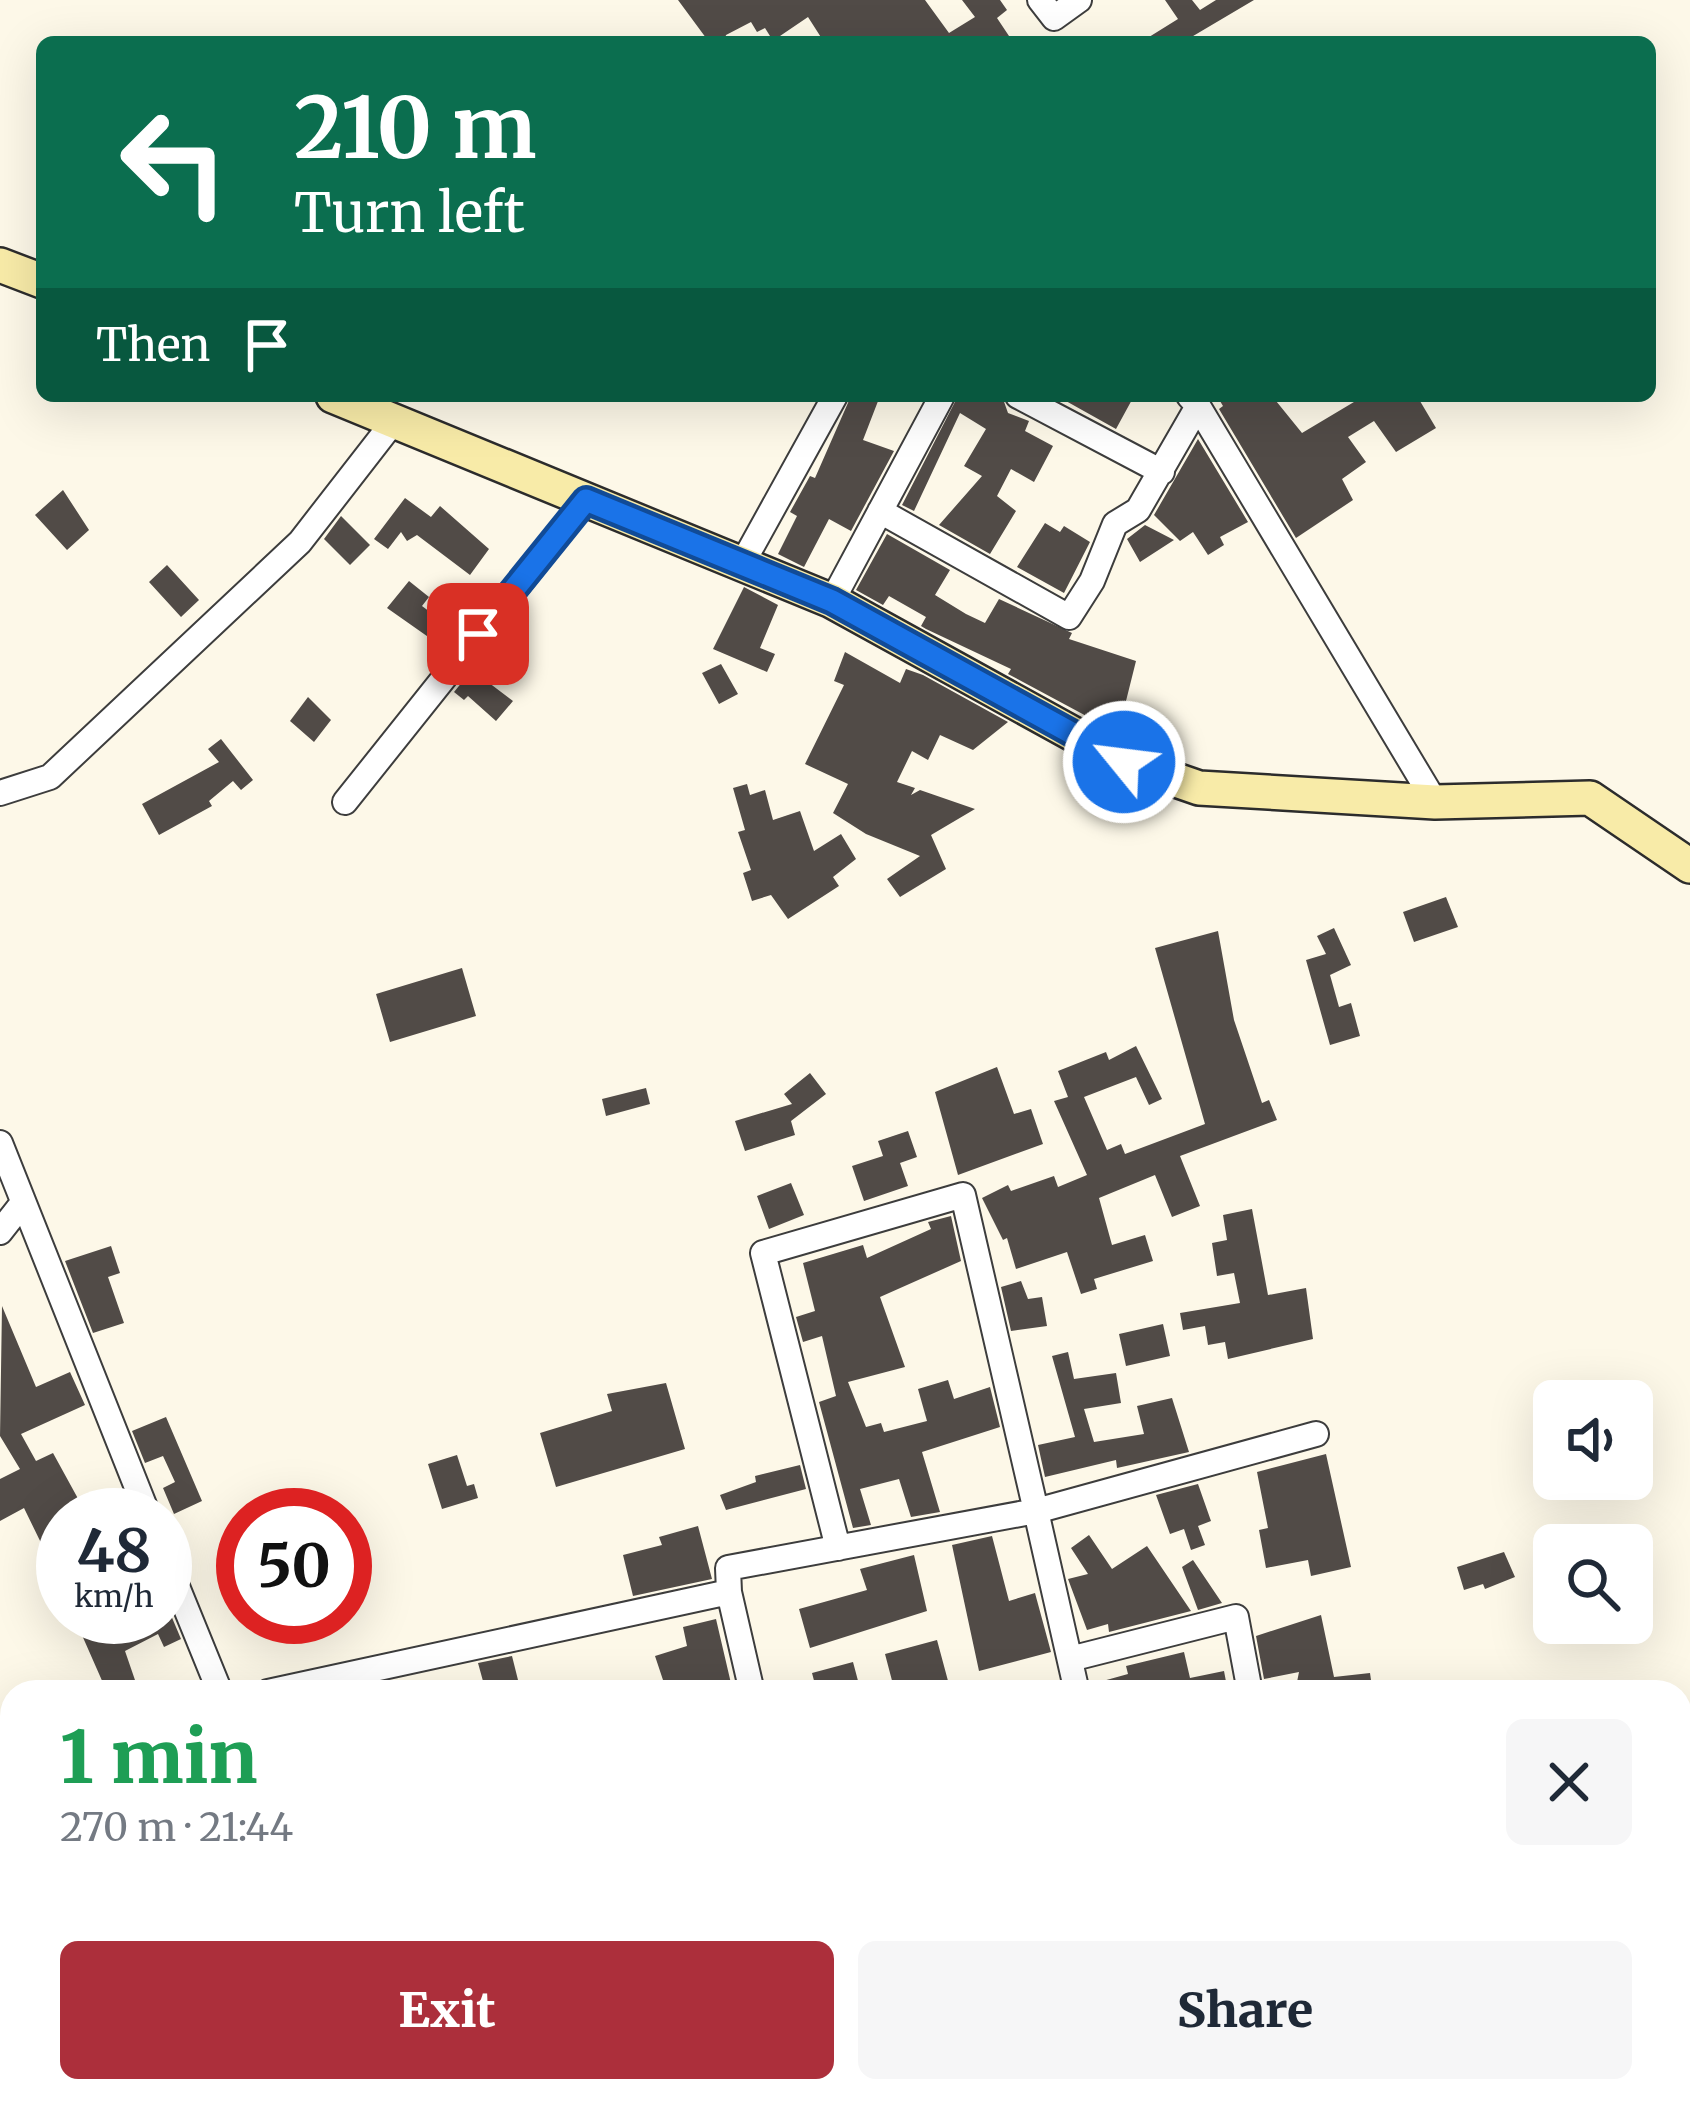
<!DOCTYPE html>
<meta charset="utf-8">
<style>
body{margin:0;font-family:Merriweather,serif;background:#f6f6f7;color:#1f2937;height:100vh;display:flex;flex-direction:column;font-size:45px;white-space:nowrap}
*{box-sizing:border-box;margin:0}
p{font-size:39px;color:#747a83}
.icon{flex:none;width:66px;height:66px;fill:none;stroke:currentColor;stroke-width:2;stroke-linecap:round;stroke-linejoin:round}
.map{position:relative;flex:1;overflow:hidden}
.side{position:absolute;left:0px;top:1680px;width:1692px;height:423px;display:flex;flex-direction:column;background:#fff;border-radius:36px 36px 0 0;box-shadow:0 12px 48px #0002}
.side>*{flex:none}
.top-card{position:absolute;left:36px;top:36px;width:1620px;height:366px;border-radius:18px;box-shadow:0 12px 48px #0002;background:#0b6e4f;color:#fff;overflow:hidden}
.fabs{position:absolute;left:1533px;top:1380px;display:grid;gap:24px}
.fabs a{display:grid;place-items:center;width:120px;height:120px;border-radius:18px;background:#fff;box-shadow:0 12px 48px #0002;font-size:60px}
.speed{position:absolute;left:36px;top:1488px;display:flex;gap:24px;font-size:60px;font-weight:700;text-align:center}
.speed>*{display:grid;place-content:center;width:156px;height:156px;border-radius:50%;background:#fff;box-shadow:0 12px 48px #0002;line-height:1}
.speed small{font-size:30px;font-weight:400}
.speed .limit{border:18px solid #d22;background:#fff;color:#111}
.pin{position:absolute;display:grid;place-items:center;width:102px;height:102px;color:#fff;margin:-51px;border-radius:24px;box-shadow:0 6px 18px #0006}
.me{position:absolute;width:132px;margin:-66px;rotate:299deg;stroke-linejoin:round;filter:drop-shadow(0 0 9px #0008)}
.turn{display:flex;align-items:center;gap:42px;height:252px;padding:0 60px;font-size:54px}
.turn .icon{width:156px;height:156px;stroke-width:2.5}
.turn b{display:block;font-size:84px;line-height:102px}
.then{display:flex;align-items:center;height:114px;padding:0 60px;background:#0003;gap:24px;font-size:45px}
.round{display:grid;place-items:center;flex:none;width:126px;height:126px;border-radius:18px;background:#f6f6f7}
.head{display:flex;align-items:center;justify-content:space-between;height:204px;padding:0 60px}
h1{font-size:72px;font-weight:800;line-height:90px;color:#1e9e55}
.button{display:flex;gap:24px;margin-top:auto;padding:24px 60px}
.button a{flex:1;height:138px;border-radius:18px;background:#ac2f3b;color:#fff;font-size:48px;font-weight:800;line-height:138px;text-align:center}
.button a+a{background:#f6f6f7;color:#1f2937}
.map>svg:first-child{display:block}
.building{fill:#514b47}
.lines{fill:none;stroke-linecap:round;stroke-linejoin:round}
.minor-casing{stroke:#3d3d3d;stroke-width:28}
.secondary-casing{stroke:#2c2c2c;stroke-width:38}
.minor{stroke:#fff;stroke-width:24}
.secondary{stroke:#f8eba8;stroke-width:33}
.route-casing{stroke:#114b97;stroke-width:30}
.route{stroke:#1a73e8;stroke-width:21}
</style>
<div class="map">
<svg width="1690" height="2102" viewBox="0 0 1690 2102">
<rect width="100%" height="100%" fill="#fdf8e8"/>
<!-- building -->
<path class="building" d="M 678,0 L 925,0 L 949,33 L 975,17 L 962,0 L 1000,0 L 1007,10 L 997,18 L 1013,42 L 824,42 L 808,17 L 780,36 L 770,36 L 765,28 L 757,32 L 751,22 L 726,35 L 724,42 L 709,42 Z
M 1165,0 L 1192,0 L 1200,10 L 1216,0 L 1254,0 L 1183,42 L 1141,42 L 1178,19 Z
M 851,396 L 880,396 L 863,440 L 894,451 L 851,531 L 829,519 L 804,567 L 778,554 L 797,516 L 790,512 L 810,476 L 815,478 Z
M 958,396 L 1002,396 L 1008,413 L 1029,421 L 1025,431 L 1053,446 L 1034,482 L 1011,469 L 997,496 L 1016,511 L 990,554 L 939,525 L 982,476 L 964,466 L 986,429 L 960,413 L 914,511 L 902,505 Z
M 1057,396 L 1134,396 L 1116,429 Z
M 1217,396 L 1272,396 L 1302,433 L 1364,396 L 1417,396 L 1436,428 L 1396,452 L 1374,421 L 1348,437 L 1366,462 L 1342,479 L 1353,500 L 1296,538 L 1219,409 L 1223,406 Z
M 1198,439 L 1248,522 L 1220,537 L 1224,545 L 1208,555 L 1193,532 L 1180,541 L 1154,515 Z
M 63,490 L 89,530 L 67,550 L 35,515 Z
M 405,498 L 431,517 L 440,506 L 489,549 L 470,575 L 417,535 L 407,541 L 401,532 L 388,549 L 374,539 Z
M 341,516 L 370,545 L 350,565 L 324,539 Z
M 1045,523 L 1060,532 L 1064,526 L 1090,542 L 1064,593 L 1017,567 Z
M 1145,525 L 1174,540 L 1140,562 L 1127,539 Z
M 887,534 L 950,570 L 935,595 L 966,614 L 985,623 L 999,599 L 1072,633 L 1069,639 L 1136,661 L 1118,733 L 1008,674 L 1011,669 L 926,629 L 921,626 L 926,617 L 889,596 L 883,605 L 856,590 Z
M 167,565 L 199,600 L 181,617 L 149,582 Z
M 409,581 L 429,597 L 422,606 L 446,624 L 434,641 L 387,608 Z
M 744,587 L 778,605 L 760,648 L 775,654 L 767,672 L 713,649 Z
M 845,652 L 900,683 L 906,669 L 923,675 L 1008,722 L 973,750 L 940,735 L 928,760 L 912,751 L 897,782 L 915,788 L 911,795 L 920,790 L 975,809 L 931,835 L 946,869 L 900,897 L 887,879 L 920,856 L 866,834 L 833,813 L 848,784 L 805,764 L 844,685 L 834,681 Z
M 721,664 L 738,694 L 719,704 L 702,673 Z
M 472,670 L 513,701 L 496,721 L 468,696 L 464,700 L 454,692 Z
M 308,697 L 331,720 L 314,742 L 290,721 Z
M 221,739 L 253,780 L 241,790 L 233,781 L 209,801 L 212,806 L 159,835 L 142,804 L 219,762 L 208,749 Z
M 747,784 L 750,795 L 765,790 L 773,820 L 800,811 L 814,851 L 841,834 L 856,859 L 833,877 L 839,886 L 788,919 L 771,895 L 752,901 L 743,873 L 751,870 L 738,832 L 745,830 L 733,788 Z
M 1446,897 L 1458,927 L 1414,942 L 1403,912 Z
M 1334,928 L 1351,965 L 1330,975 L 1339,1007 L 1351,1003 L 1360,1036 L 1330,1045 L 1306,960 L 1326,954 L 1317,936 Z
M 1218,931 L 1234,1020 L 1262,1103 L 1269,1100 L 1277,1120 L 1180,1156 L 1200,1206 L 1172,1217 L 1155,1175 L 1099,1198 L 1112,1245 L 1145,1235 L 1153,1261 L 1094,1279 L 1097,1289 L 1081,1294 L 1067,1252 L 1016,1269 L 1007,1238 L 1003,1240 L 982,1198 L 1008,1185 L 1011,1191 L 1054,1176 L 1058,1187 L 1087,1175 L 1054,1101 L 1068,1097 L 1058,1071 L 1106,1052 L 1109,1060 L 1136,1046 L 1162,1099 L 1149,1105 L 1136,1077 L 1084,1097 L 1107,1150 L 1121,1144 L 1125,1154 L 1205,1124 L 1155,948 Z
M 462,968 L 476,1016 L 390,1042 L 376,994 Z
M 997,1067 L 1014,1114 L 1031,1109 L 1043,1144 L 958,1175 L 935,1092 Z
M 810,1073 L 826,1094 L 791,1121 L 795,1135 L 745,1151 L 735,1121 L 792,1104 L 784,1094 Z
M 646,1088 L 650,1104 L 606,1116 L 602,1099 Z
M 908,1131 L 917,1157 L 900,1163 L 908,1186 L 864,1201 L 852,1166 L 883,1156 L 878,1141 Z
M 791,1183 L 804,1215 L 769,1229 L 757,1196 Z
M 1252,1209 L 1268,1295 L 1306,1288 L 1313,1339 L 1228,1359 L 1225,1342 L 1208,1345 L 1205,1326 L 1183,1330 L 1180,1313 L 1240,1303 L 1234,1273 L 1217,1276 L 1212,1243 L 1227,1240 L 1223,1215 Z
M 951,1216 L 961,1261 L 880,1297 L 905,1367 L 848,1382 L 866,1427 L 881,1423 L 884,1432 L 927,1421 L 918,1389 L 948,1380 L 954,1399 L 990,1387 L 1000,1427 L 922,1452 L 940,1512 L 911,1517 L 899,1479 L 860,1489 L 871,1525 L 853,1528 L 819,1402 L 836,1396 L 822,1336 L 803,1342 L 796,1317 L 815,1311 L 803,1263 L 863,1245 L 867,1258 L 931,1229 L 928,1222 Z
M 111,1246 L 120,1273 L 108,1277 L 124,1323 L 93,1333 L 65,1261 Z
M 1021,1281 L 1028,1299 L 1042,1297 L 1047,1326 L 1011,1331 L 1001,1287 Z
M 2,1306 L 36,1387 L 70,1372 L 85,1405 L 21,1434 L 36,1461 L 53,1453 L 87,1515 L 63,1515 L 63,1588 L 24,1508 L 0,1521 L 0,1479 L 20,1469 L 0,1436 Z
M 1163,1324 L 1170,1356 L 1126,1366 L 1119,1334 Z
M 1068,1352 L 1074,1379 L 1116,1373 L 1121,1403 L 1084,1409 L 1094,1442 L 1144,1434 L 1137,1406 L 1172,1398 L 1189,1452 L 1117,1468 L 1116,1460 L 1045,1477 L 1038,1445 L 1075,1437 L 1052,1356 Z
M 666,1383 L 685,1449 L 556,1487 L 540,1433 L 612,1411 L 607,1394 Z
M 166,1417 L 202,1501 L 174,1514 L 163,1488 L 175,1482 L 163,1456 L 145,1463 L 132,1431 Z
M 1326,1454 L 1351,1567 L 1311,1576 L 1308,1560 L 1266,1568 L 1259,1530 L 1268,1528 L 1257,1472 Z
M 457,1455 L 467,1486 L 474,1484 L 478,1498 L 442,1509 L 428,1464 Z
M 800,1465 L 806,1489 L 726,1510 L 720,1495 L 756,1482 L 755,1476 Z
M 1198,1484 L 1211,1521 L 1198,1526 L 1205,1545 L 1191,1550 L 1184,1529 L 1170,1534 L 1156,1495 Z
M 698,1526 L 712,1579 L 633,1596 L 623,1555 L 662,1545 L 659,1537 Z
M 1089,1535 L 1112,1569 L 1147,1546 L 1191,1611 L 1109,1632 L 1108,1624 L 1087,1630 L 1068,1579 L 1088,1574 L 1071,1548 Z
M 992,1536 L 1009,1601 L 1035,1593 L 1051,1652 L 979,1671 L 952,1545 Z
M 1504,1552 L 1515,1577 L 1485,1589 L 1483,1584 L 1464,1590 L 1457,1567 Z
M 914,1555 L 927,1611 L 810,1648 L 799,1609 L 867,1590 L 860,1569 Z
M 1193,1560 L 1222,1603 L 1198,1610 L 1182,1567 Z
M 165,1601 L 181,1639 L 164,1647 L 158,1634 L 125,1651 L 136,1683 L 107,1692 L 74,1617 L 165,1617 Z
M 1321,1615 L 1334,1677 L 1370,1673 L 1372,1687 L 1295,1692 L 1299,1672 L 1264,1679 L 1256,1636 Z
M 716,1619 L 733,1692 L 667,1692 L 655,1656 L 687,1646 L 683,1627 Z
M 937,1640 L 951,1692 L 918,1692 L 917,1687 L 895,1692 L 885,1654 Z
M 1184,1652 L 1190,1678 L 1224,1671 L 1228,1692 L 1093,1692 L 1092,1684 L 1128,1674 L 1126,1666 Z
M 512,1656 L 521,1692 L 486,1692 L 478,1663 Z
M 853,1662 L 861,1692 L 817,1692 L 812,1673 Z"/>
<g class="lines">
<!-- minor casing -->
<g class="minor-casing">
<path id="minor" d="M 1040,0 L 1054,18 L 1079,0
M 1018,396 L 1162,472
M 1198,406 L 1435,802
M 880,511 L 1069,617 L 1092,581 L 1115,524 L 1138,510 L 1198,406 L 1189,396
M 742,564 L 835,396
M 832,601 L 942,396
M 0,793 L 50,777 L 300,542 L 394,421
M 345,802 L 586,500
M 0,1143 L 148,1515
M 0,1232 L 22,1204
M 838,1548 L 763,1253 L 963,1195 L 1036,1511 L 1316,1434
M 165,1557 L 220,1692
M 729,1592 L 752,1692
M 1070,1659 L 1236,1617 L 1250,1692
M 268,1692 L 729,1592 L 728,1568 L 1036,1511 L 1077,1692
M 0,1733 L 12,1732
M 1680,1945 L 1690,1944
M 0,2007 L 12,2004
M 219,2091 L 220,2102
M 574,2091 L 575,2102
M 956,2091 L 956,2102
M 1287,2091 L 1289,2102"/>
</g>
<!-- secondary casing -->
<g class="secondary-casing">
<path id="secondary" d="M 0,265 L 42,281
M 333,396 L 832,601 L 1124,762 L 1199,788 L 1435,802 L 1590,798 L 1690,866"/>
</g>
<!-- minor -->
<use href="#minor" class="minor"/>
<!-- secondary -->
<use href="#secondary" class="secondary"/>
</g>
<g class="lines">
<!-- route casing -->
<g class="route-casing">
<path id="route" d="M 478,634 L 586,500 L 832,601 L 1124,762"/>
</g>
<!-- route -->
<use href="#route" class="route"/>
</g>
</svg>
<div class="fabs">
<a><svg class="icon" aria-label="sound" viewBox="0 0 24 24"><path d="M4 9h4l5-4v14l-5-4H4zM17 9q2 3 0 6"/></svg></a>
<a><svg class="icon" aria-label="search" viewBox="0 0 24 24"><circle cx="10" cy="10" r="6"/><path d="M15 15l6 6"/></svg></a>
</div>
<div class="speed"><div>48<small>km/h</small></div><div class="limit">50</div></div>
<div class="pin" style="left:478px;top:634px;background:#d93025"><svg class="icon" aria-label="arrive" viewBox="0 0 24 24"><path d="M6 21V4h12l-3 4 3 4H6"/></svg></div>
<svg class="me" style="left:1124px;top:762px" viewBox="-20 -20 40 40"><circle r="17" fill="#1a73e8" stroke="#fff" stroke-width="3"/><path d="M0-11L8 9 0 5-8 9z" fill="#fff"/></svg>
<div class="top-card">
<div class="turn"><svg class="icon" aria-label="left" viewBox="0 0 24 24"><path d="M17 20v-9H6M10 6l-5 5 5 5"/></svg><div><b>210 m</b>Turn left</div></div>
<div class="then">Then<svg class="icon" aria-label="arrive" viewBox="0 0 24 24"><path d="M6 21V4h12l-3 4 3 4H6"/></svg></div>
</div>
<section class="side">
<div class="head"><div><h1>1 min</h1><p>270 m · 21:44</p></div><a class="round"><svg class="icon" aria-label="close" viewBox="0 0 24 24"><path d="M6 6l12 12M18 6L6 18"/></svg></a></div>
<div class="button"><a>Exit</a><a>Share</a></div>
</section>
</div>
